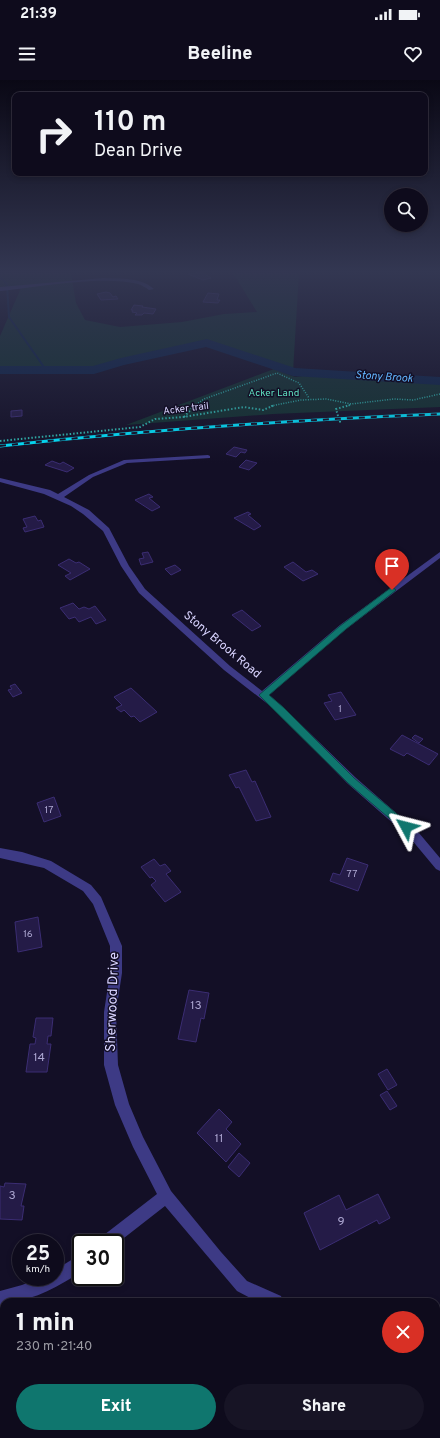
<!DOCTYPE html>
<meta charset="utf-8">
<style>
body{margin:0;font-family:Overpass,sans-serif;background:#171425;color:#f1f3f6;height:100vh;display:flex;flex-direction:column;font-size:15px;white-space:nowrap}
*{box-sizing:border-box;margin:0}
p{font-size:13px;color:#9b9ba3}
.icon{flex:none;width:22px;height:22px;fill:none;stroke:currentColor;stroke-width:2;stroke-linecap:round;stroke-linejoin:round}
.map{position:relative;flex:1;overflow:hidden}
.sheet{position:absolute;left:0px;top:1218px;width:440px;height:140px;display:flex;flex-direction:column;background:#0e0b1c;border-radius:12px 12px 0 0;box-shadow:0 2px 6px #0003,0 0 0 1px #2e2b3b}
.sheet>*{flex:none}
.hud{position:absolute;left:12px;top:12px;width:416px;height:84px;border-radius:8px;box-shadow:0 2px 6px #0003,0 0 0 1px #2e2b3b;background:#0e0b1c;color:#f1f3f6;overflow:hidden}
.tools{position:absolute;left:384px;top:108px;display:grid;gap:8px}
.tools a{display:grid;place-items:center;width:44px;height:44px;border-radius:50%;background:#0e0b1c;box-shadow:0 2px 6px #0003,0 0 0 1px #2e2b3b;font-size:20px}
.speed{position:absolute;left:12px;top:1154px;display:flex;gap:8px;font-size:20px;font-weight:700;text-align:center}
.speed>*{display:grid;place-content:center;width:52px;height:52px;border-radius:50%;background:#0e0b1c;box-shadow:0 2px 6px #0003,0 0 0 1px #2e2b3b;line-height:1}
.speed small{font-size:10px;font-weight:400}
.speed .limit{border:2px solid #111;border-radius:6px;background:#fff;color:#111}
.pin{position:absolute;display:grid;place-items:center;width:34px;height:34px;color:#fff;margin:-41px -17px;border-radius:50% 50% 50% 0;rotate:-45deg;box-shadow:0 0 4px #0007}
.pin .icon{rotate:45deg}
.me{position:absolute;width:44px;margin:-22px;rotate:308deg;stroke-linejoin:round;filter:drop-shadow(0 0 3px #0008)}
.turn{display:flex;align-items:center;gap:14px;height:84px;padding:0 16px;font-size:18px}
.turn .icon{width:52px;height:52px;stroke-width:2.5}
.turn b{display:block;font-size:28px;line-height:34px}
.round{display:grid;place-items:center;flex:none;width:42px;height:42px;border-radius:21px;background:#171425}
.headline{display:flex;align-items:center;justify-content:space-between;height:68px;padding:0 16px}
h1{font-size:24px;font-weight:800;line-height:30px}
.primary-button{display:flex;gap:8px;margin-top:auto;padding:8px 16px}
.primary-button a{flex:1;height:46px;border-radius:24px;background:#0f766e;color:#fff;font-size:16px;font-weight:800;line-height:46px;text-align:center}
.primary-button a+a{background:#171425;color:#f1f3f6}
.status{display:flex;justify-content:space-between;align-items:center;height:28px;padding:0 20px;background:#0e0b1c;direction:ltr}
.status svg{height:11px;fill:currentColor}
header{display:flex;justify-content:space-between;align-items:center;height:52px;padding:0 16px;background:#0e0b1c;font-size:18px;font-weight:800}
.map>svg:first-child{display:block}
.green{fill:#12302f}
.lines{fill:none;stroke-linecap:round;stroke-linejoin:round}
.stream{stroke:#0c2248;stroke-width:2}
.river{fill:#0c2248;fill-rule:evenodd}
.building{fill:#241b47;stroke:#3b2d73}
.path-far1{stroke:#2fb8b0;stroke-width:1.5;stroke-dasharray:1 1.5;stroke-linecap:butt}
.path{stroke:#2fb8b0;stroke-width:2;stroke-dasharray:1.5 2;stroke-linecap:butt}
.minor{fill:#3d3a85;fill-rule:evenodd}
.rail-casing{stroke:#00e5ff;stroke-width:3}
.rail{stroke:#130f26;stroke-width:2;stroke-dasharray:6;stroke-linecap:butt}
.route{fill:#0f766e;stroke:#0a4d48}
.labels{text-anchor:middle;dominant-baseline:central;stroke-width:3;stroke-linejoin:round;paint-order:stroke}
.far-park-label{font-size:10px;fill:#5fe0c0;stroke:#130f26}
.far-street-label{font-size:10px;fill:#d9d4ff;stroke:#130f26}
.number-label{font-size:10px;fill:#aca6d1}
.far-water-label{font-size:11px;font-style:italic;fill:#62b6ff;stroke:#130f26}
.street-label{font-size:12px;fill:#d9d4ff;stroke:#130f26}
.near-number-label{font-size:12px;fill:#aca6d1}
.near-street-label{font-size:14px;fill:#d9d4ff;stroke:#130f26}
</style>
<div class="status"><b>21:39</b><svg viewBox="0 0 49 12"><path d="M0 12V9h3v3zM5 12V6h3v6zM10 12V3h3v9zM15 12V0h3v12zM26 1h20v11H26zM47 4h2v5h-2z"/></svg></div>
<header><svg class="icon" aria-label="menu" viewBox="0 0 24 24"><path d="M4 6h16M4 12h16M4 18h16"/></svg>Beeline<svg class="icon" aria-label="heart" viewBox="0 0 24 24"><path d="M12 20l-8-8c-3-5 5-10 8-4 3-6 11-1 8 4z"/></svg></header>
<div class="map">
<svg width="440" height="1358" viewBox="0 0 440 1358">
<rect width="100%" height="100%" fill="#130f26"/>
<!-- green -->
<path class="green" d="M 0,193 L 71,193 L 76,223 L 85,240 L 120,247 L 182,242 L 224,234 L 257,232 L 233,193 L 299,193 L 293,292 L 207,263 L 121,282 L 94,290 L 0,290 L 0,256 L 21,208 L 0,208 Z
M 274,289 L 295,297 L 310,295 L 392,301 L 440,302 L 440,327 L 273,334 L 126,345 Z"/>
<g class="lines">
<!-- stream -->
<path class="stream" d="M 0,197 L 7,204 L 9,237 L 46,290"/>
<!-- river -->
<path class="river" d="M 207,259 L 295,288 L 440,297 L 440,305 L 293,296 L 206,267 L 124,285 L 94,294 L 0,294 L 0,286 L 93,286 L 121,278 Z"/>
</g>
<!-- building -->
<path class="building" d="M 196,193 L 203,193 L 211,198 L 203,200 L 188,194 Z
M 106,212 L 110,213 L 113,217 L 116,216 L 118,219 L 101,220 L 97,214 Z
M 208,213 L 219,214 L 217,220 L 220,220 L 218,223 L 203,222 Z
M 134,225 L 143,226 L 142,227 L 156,229 L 153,234 L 144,233 L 142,235 L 135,235 L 137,233 L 132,232 L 133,230 L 131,230 Z
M 22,330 L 22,336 L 11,337 L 11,331 Z
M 234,367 L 247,370 L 245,373 L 241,372 L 236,377 L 226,374 Z
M 246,380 L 257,383 L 249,390 L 239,387 Z
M 52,381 L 60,384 L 63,382 L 74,388 L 67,392 L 45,385 Z
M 149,414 L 153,417 L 149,418 L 160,427 L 152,431 L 135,420 Z
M 248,432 L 251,434 L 248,435 L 261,446 L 254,450 L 234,438 Z
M 35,436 L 38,441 L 41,440 L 44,447 L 25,452 L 23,448 L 27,447 L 23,439 Z
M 148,472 L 153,482 L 141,485 L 139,479 L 144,478 L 142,473 Z
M 69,479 L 76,483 L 79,482 L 90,489 L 70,500 L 65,496 L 71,493 L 58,485 Z
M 293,482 L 306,492 L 312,490 L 318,494 L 303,501 L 284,487 Z
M 175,485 L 181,490 L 171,495 L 165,489 Z
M 73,523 L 79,529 L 84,527 L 89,529 L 95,526 L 106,540 L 96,544 L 91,537 L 79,542 L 75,537 L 69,539 L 60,528 Z
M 242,530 L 261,546 L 252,551 L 232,535 Z
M 15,604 L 22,613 L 13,617 L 8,610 L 12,609 L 10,606 Z
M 131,608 L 157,632 L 140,642 L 134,636 L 131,637 L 124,630 L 121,632 L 116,628 L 122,625 L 114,617 Z
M 341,612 L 356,635 L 335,640 L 324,623 L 332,621 L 328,615 Z
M 402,655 L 438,674 L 429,685 L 407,673 L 404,676 L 390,669 Z
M 415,655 L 423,659 L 419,663 L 412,658 Z
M 246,690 L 252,702 L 255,701 L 271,737 L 256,741 L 239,707 L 236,708 L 229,695 Z
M 54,717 L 61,736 L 44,742 L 37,723 Z
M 347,778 L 368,785 L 358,811 L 330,801 L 333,793 L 340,795 Z
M 154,779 L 160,786 L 165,784 L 171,791 L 166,794 L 181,812 L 165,822 L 151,805 L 156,801 L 152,797 L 150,798 L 141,787 Z
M 38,837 L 42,867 L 18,872 L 15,842 Z
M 189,910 L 209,913 L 204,939 L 201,938 L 196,962 L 178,959 Z
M 36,938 L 53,938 L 51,956 L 48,956 L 47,964 L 51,964 L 47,992 L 26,992 L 30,964 L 35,964 L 36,958 L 33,957 Z
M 387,989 L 397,1005 L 388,1010 L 378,994 Z
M 387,1011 L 397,1026 L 390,1030 L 380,1015 Z
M 219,1029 L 232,1042 L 226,1049 L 241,1064 L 226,1082 L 197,1053 Z
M 239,1073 L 250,1083 L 239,1097 L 228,1087 Z
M 5,1103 L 26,1104 L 21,1126 L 24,1126 L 22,1140 L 0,1139 L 0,1106 L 4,1107 Z
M 378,1114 L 390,1138 L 379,1144 L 377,1140 L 320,1170 L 304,1133 L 339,1115 L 346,1130 Z
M 103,1354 L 115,1354 L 115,1358 L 103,1358 Z
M 260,1354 L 277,1354 L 276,1358 L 267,1358 Z
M 283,1354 L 315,1354 L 313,1358 L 290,1358 Z"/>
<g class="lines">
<!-- path-far1 -->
<path class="path-far1" d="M 194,326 L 204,319 L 277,293 L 299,303 L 309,318
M 271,326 L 301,320 L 326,319 L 351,324 L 394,319 L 413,320 L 440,314
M 346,326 L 351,325"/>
<!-- path -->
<path class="path" d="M 338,336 L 336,329 L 350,325
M 184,337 L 195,325
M 340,341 L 340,343
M 0,361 L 140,347 L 155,339 L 183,337 L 244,327 L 263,330 L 275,325"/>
<!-- minor -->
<path class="minor" d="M 104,198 C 121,199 140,197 154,209 L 149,210 C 146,208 142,205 138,204 C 102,195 39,207 0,211 L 0,207 Z
M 208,375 L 210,376 L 210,378 L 127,383 L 93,397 L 64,417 L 89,430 L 109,448 L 129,486 L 145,509 L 230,586 L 262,611 L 340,545 L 440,472 L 440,478 L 346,549 L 269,615 L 284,628 L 355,697 L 419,753 L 440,778 L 440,791 L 436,789 L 411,759 L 347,703 L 278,632 L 224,590 L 139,513 L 121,486 L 103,451 L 83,434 L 71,426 L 44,414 L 0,402 L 0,398 L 50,410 L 58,414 L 89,395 L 124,380 Z
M 0,768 L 22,772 L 51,781 L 91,805 L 101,817 L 122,866 L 122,893 L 116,932 L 118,985 L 129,1024 L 143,1057 L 171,1111 L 221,1172 L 247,1201 L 281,1216 L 283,1222 L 258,1222 L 237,1211 L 165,1126 L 115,1165 L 115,1163 L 97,1163 L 100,1158 L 157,1114 L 133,1067 L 115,1025 L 104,985 L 104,932 L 110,893 L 110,866 L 93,824 L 83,811 L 44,788 L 0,778 Z
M 81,1174 L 81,1191 L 78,1194 C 55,1208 31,1222 4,1222 L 4,1226 L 0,1227 L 0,1211 L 22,1205 L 42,1197 L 55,1197 L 55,1190 Z
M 436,1226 L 440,1226 L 440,1242 L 436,1242 Z"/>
<!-- rail casing -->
<g class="rail-casing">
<path id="rail" d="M 0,366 C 146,350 293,340 440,334"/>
</g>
<!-- rail -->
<use href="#rail" class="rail"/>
</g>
<!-- sky -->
<linearGradient id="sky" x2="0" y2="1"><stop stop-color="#0a0815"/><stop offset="0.5" stop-color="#333752"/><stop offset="1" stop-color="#333752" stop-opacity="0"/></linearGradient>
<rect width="440" height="383" fill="url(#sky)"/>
<!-- route -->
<path class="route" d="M 392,507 L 396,510 L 395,511 L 346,549 L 269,615 L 284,628 L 354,698 L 409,744 L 411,747 L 409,749 L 402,749 L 348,703 L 259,615 L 340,546 Z"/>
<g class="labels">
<!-- far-park labels -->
<g class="far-park-label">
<text x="274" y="313">Acker Land</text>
</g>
<!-- far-street labels -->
<g class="far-street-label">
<text transform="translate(186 329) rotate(-7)">Acker trail</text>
</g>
<!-- number labels -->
<g class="number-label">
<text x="340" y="629">1</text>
<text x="49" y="730">17</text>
<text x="352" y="794">77</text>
<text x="28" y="854">16</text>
</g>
<!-- far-water labels -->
<g class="far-water-label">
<text transform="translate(384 297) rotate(4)">Stony Brook</text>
</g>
<!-- street labels -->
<g class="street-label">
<text transform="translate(222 565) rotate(40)">Stony Brook Road</text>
</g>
<!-- near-number labels -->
<g class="near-number-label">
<text x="196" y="926">13</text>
<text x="39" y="978">14</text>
<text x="219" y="1059">11</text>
<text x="12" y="1116">3</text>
<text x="341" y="1142">9</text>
</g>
<!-- near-street labels -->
<g class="near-street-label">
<text transform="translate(113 922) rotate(-88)">Sherwood Drive</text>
</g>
</g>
</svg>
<div class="tools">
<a><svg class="icon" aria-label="search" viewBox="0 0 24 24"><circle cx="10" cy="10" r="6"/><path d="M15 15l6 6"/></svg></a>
</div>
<div class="speed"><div>25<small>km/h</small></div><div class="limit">30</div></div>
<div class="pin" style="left:392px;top:510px;background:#d93025"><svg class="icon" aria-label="arrive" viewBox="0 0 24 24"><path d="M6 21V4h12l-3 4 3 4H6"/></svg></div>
<svg class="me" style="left:406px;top:747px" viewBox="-20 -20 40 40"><path d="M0-17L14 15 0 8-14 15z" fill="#0f766e" stroke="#fff" stroke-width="4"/></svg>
<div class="hud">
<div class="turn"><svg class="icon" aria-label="right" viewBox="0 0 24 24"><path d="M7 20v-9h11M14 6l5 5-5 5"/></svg><div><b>110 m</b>Dean Drive</div></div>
</div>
<section class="sheet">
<div class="headline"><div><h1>1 min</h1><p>230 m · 21:40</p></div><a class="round" style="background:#d93025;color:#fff"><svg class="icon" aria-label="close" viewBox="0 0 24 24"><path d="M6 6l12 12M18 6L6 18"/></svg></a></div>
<div class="primary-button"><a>Exit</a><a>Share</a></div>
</section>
</div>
